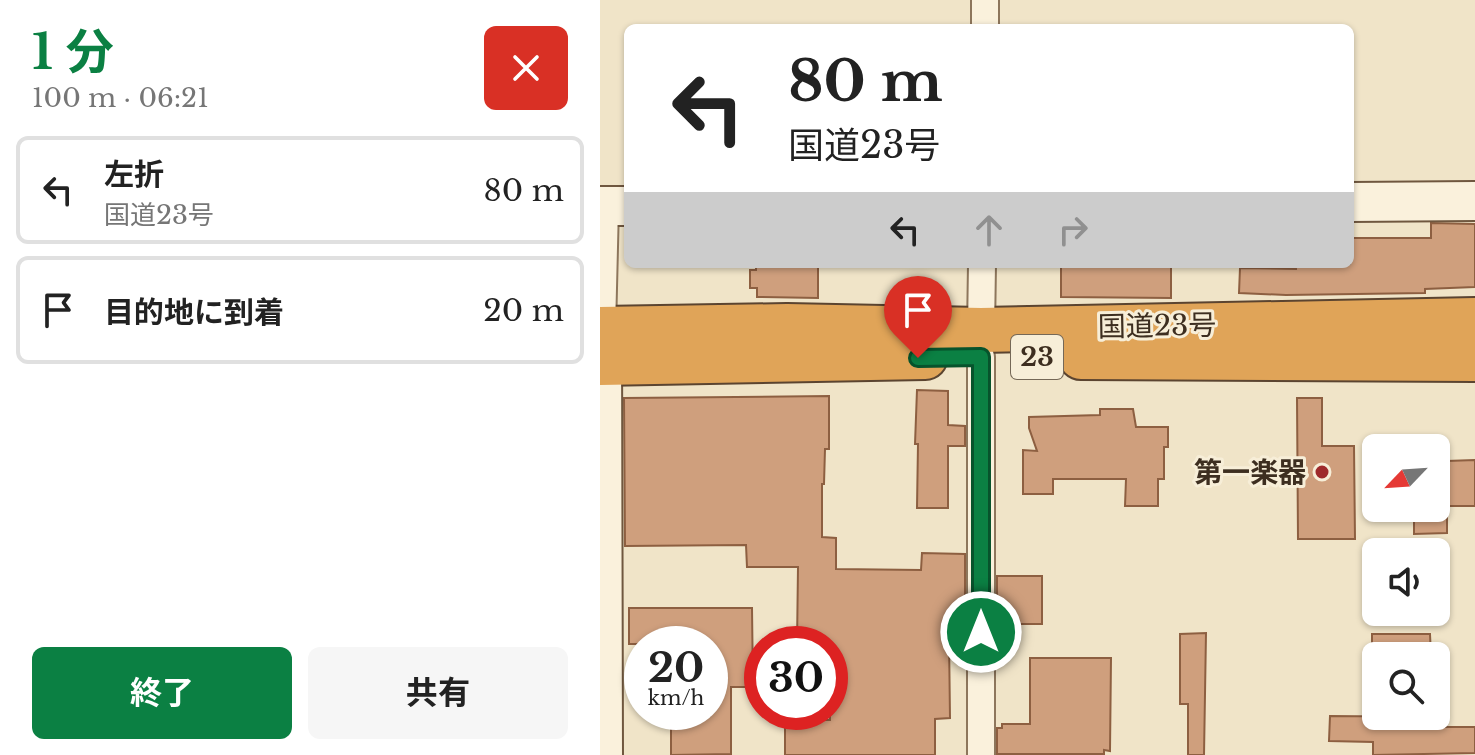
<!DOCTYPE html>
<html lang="ja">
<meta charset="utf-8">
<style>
body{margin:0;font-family:"Libre Baskerville","Noto Sans JP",serif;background:#f6f6f6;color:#222;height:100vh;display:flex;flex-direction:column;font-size:30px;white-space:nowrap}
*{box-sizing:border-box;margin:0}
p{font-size:26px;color:#767676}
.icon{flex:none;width:44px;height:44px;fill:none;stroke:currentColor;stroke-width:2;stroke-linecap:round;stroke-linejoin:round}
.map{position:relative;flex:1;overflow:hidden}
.panel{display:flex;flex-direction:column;background:#fff;width:600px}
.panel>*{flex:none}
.banner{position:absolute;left:24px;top:24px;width:730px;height:244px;border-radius:12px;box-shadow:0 2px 6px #0004;background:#fff;color:#222;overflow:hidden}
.needle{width:52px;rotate:245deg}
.buttons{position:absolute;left:762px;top:434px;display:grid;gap:16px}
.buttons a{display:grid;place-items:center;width:88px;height:88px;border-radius:12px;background:#fff;box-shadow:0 2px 6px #0004;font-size:40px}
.speed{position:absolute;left:24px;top:626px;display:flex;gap:16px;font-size:40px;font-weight:700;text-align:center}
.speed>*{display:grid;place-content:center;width:104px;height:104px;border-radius:50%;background:#fff;box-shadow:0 2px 6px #0004;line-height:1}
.speed small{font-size:20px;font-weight:400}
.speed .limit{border:12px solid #d22;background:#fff;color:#111}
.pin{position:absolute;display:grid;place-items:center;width:68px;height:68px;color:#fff;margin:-82px -34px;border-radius:50% 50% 50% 0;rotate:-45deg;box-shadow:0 0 8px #0007}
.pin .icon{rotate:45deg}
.me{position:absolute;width:88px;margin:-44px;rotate:0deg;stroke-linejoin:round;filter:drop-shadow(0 0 6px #0008)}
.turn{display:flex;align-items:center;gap:28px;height:168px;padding:0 32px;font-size:36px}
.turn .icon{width:104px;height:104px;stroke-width:2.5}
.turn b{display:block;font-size:56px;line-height:68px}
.lanes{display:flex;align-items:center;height:76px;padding:0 32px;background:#0003;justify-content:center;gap:40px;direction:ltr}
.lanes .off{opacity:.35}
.round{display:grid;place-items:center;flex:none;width:84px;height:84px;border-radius:12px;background:#f6f6f6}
.headline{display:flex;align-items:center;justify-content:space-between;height:136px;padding:0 32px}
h1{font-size:48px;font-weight:700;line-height:60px;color:#0b8043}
.cta{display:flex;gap:16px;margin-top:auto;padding:16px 32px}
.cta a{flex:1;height:92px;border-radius:12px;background:#0b8043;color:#fff;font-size:32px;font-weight:700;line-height:92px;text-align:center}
.cta a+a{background:#f6f6f6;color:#222}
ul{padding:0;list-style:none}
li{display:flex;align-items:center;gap:24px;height:108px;margin:0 16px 12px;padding:0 16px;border:4px solid #e0e0e0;border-radius:12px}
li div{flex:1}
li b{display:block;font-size:30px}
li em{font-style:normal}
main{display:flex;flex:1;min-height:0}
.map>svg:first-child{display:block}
.building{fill:#cf9f7d;stroke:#8d5f41;stroke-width:2}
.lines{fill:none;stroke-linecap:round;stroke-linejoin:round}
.street-casing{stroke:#8d765c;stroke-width:30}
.secondary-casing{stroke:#6f573f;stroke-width:42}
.highway-casing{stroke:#5b4430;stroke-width:48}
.street{stroke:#faf1dc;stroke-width:26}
.secondary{stroke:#faf1dc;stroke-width:38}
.highway{stroke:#e0a458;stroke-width:44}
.route-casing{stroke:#07532c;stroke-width:20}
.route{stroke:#0b8043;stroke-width:14}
.poi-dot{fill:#9e2a2b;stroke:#f7eed8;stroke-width:3}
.labels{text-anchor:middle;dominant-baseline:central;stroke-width:6;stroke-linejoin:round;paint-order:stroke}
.shield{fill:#f7eed8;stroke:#756857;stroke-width:2}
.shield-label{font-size:26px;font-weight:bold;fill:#3d2e20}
.street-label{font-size:28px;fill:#3d2e20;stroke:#f7eed8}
.poi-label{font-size:28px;font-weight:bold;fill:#3d2e20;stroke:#f7eed8;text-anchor:end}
</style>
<main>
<section class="panel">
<div class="headline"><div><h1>1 分</h1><p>100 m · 06:21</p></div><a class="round" style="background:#d93025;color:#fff"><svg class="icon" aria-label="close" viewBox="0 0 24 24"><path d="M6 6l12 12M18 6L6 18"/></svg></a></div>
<ul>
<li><svg class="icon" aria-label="left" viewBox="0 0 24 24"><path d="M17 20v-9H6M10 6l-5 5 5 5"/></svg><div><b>左折</b><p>国道23号</p></div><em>80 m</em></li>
<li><svg class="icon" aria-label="arrive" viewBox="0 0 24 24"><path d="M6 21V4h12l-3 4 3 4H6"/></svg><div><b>目的地に到着</b></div><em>20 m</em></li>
</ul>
<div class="cta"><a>終了</a><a>共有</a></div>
</section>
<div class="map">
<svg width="875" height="755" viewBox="0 0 875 755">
<rect width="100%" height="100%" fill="#f0e4c8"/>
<!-- building -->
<path class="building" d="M 831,223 L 875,224 L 875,287 L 825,289 L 825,293 L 686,295 L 639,293 L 640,268 L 696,269 L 696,264 L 750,264 L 750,238 L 831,238 Z
M 156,264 L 218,264 L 218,298 L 157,297 L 157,288 L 150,288 L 150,270 L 156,270 Z
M 461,264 L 571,264 L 571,298 L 461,297 Z
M 317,390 L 348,391 L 348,425 L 365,426 L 365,446 L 348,446 L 348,508 L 317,508 L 318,444 L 315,444 Z
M 229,396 L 229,449 L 225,449 L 224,484 L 222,484 L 222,537 L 236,538 L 236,569 L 321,570 L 322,553 L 365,554 L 365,637 L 349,637 L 350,718 L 335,719 L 335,755 L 185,755 L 185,720 L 230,720 L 230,644 L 197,644 L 198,567 L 147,567 L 146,545 L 25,546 L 24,398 Z
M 697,398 L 722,398 L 722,446 L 754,446 L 755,539 L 698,539 Z
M 500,409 L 533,409 L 536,427 L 568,427 L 568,447 L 564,447 L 564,479 L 558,479 L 558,506 L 525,506 L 526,479 L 453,479 L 453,494 L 423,494 L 423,450 L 437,451 L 429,428 L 429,417 L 500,415 Z
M 875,460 L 875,506 L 848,506 L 847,461 Z
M 847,511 L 847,533 L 814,534 L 814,512 Z
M 397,576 L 442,576 L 442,624 L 397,624 Z
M 29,608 L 152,608 L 153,687 L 131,687 L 131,754 L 71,755 L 71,716 L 110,716 L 110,644 L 29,644 Z
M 606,633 L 604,755 L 588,755 L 588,704 L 580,704 L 580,634 Z
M 772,634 L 830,634 L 831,656 L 772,656 Z
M 430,658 L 511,658 L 510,751 L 504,750 L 504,754 L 397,754 L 397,728 L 402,728 L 402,724 L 430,724 Z
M 730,716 L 846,717 L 846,727 L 875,727 L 875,753 L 773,755 L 773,742 L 729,741 Z"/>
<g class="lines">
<!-- street casing -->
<g class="street-casing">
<path id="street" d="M 385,28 L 385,0
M 2,329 L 5,206
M 381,330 L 382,264
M 381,357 L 381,755"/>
</g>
<!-- secondary casing -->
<g class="secondary-casing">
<path id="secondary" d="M 750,202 L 875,201
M 0,206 L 28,206
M 2,335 L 3,755"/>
</g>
<!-- highway casing -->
<g class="highway-casing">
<path id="highway" d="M 0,329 L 187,326 L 381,330 L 875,320
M 481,357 L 875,359
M 0,363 L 325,357"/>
</g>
<!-- street -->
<use href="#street" class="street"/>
<!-- secondary -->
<use href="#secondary" class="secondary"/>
<!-- highway -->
<use href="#highway" class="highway"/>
</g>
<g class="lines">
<!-- route casing -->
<g class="route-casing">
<path id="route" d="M 318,358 L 381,357 L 381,632"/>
</g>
<!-- route -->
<use href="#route" class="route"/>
</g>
<!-- markers -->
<circle class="poi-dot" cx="722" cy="472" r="8"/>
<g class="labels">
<!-- shield labels -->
<rect class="shield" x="411" y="335" width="52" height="44" rx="6"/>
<g class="shield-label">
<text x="437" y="357">23</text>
</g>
<!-- street labels -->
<g class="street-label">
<text transform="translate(557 326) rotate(-1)">国道23号</text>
</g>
<!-- poi labels -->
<g class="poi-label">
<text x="706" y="472">第一楽器</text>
</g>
</g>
</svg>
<div class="buttons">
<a><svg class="needle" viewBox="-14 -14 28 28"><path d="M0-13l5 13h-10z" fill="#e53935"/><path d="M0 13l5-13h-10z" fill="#767676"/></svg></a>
<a><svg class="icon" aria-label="sound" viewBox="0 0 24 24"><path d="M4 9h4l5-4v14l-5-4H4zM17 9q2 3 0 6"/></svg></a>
<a><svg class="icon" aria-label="search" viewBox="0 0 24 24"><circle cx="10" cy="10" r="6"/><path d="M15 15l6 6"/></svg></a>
</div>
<div class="speed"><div>20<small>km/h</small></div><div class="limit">30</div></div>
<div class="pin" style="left:318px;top:358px;background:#d93025"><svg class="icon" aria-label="arrive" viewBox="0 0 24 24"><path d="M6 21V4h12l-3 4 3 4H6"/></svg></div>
<svg class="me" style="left:381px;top:632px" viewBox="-20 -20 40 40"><circle r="17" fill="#0b8043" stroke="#fff" stroke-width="3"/><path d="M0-11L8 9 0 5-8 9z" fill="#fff"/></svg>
<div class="banner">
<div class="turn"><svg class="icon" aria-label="left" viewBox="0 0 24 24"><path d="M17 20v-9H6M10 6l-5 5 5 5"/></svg><div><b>80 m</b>国道23号</div></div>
<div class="lanes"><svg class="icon" aria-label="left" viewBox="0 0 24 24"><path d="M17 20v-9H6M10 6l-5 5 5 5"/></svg><svg class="icon off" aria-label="ahead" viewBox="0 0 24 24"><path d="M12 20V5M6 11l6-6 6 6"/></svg><svg class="icon off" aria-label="right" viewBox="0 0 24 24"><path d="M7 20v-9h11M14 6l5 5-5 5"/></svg></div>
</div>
</div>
</main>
